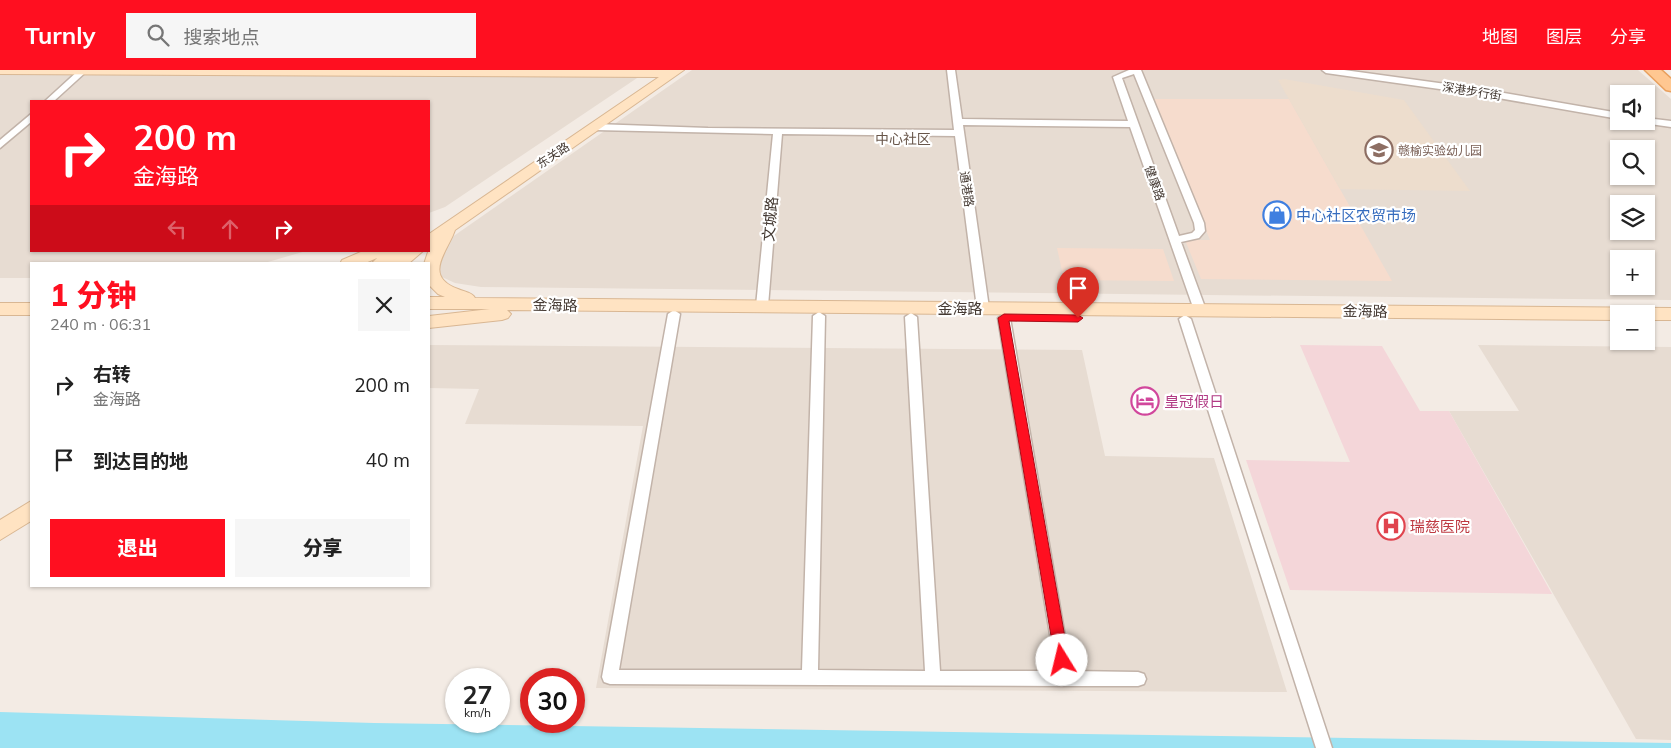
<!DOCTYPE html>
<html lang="zh">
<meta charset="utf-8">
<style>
body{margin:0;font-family:Mulish,"Noto Sans SC",sans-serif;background:#f6f6f6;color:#222;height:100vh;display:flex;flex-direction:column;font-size:19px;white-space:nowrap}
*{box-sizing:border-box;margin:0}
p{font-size:16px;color:#767676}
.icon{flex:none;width:28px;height:28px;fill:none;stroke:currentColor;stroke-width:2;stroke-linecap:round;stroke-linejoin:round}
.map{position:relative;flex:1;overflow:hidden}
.details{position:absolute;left:30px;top:192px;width:400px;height:325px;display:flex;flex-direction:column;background:#fff;border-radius:0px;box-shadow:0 1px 4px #0004}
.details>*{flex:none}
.hud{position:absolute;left:30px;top:30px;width:400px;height:152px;border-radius:0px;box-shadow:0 1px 4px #0004;background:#ff0f20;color:#fff;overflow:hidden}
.buttons{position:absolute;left:1610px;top:15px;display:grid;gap:10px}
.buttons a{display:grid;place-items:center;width:45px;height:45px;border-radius:0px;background:#fff;box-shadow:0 1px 4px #0004;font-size:25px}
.speed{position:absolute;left:445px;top:598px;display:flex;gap:10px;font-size:25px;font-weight:700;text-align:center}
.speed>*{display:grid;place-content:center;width:65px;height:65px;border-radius:50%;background:#fff;box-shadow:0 1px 4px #0004;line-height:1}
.speed small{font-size:12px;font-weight:400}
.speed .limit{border:8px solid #d22;background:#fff;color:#111}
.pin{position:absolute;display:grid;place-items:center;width:42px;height:42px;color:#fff;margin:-51px -21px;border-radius:50% 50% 50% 0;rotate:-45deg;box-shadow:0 0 5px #0007}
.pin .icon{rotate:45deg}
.me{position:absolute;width:55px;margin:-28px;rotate:351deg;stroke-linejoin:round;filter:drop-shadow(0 0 4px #0008)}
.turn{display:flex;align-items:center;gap:18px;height:105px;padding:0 20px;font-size:22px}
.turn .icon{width:65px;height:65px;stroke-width:2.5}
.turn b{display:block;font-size:35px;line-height:42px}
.lanes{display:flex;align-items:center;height:48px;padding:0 20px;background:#0003;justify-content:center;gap:25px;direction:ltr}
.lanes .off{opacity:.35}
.round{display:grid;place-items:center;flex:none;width:52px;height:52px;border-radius:0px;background:#f6f6f6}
.summary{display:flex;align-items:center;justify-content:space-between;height:85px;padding:0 20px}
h1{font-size:30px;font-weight:800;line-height:38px;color:#ff0f20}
.cta{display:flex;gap:10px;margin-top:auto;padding:10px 20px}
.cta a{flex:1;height:58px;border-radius:0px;background:#ff0f20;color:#fff;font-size:20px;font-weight:800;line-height:58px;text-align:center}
.cta a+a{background:#f6f6f6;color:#222}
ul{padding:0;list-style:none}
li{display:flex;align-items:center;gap:15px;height:75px;padding:0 20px}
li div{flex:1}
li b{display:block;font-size:19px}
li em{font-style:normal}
header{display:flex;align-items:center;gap:30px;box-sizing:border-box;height:70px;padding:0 25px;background:#ff0f20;color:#fff}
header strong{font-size:24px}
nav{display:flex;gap:28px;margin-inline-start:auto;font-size:18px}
.search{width:350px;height:45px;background:#f6f6f6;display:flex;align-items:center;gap:12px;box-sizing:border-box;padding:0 18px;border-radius:0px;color:#767676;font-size:19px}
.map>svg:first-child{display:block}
.residential{fill:#e7dcd2;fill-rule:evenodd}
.commercial{fill:#f6dccd}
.education{fill:#edddcd}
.medical{fill:#f4d6d9}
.water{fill:#9ce3f3}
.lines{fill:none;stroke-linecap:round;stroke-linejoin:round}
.street-casing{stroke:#c2b3a9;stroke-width:3}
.secondary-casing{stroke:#d9b793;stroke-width:2}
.primary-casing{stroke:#e99f5c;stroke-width:3}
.street{fill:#fff;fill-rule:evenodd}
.secondary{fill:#ffe3c2;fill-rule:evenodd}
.primary{fill:#ffc791;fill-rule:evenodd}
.route{fill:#ff0f20;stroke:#a60a15}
.labels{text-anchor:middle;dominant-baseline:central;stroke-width:4.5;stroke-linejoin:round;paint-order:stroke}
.far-street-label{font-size:12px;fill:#453a33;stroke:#fff}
.far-education-label{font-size:12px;fill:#785e54;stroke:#fff;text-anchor:start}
.far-neighbourhood-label{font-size:14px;fill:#68564a;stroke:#fff}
.shop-label{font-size:15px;fill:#366cbe;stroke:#fff;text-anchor:start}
.street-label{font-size:15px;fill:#453a33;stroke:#fff}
.hotel-label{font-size:15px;fill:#b23c85;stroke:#fff;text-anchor:start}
.health-label{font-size:15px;fill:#be3a42;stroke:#fff;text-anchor:start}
</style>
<header>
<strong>Turnly</strong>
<div class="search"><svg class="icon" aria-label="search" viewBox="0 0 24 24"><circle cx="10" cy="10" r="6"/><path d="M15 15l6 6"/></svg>搜索地点</div>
<nav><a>地图</a><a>图层</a><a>分享</a></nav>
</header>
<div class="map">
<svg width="1671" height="678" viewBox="0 0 1671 678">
<rect width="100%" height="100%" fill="#f3ebe4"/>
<!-- residential -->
<path class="residential" d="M 0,0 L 649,0 L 445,137 L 429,143 L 429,31 L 31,31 L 31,181 L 306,181 L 261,194 L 31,194 L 31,208 L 0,208 Z
M 692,0 L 1638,0 L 1671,29 L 1671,230 L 481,217 L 455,213 L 442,207 L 437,202 L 448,170 ZM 1619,24 L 1646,24 L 1646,51 L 1619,51 ZM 1619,79 L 1646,79 L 1646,106 L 1619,106 ZM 1619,134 L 1646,134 L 1646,161 L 1619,161 ZM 1619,189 L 1646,189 L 1646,216 L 1619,216 Z
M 429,275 L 1082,280 L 1105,386 L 1214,388 L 1287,622 L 596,618 L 643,356 L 465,354 L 479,319 L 429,318 Z
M 1478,275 L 1671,277 L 1671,670 L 1636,669 L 1449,341 L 1519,341 Z"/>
<!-- commercial -->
<path class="commercial" d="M 1152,29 L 1289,29 L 1392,211 L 1201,209 L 1185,170 L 1210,170 Z
M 1057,178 L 1163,179 L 1174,211 L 1064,210 Z"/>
<!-- education -->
<path class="education" d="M 1284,9 L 1404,30 L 1470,121 L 1340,119 L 1278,10 Z"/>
<!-- medical -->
<path class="medical" d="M 1300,275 L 1382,276 L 1420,341 L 1449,341 L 1552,524 L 1290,520 L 1246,390 L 1350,392 Z"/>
<!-- water -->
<path class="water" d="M 0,642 L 374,653 L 1671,673 L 1671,678 L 0,678 Z"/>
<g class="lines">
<!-- street casing -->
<g class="street-casing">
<path id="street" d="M 79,0 L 87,1 L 54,31 L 45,31 Z
M 947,0 L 955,0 L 962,49 L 1128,51 L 1113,7 L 1129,0 L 1141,0 L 1204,153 L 1205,161 L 1199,168 L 1181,172 L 1206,240 L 1204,243 L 1200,244 L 1194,240 L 1130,57 L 963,55 L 989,238 L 983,242 L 977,238 L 955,66 L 782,64 L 768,236 L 762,240 L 756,236 L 773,64 L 595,60 L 590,57 L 595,54 L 708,58 L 954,60 ZM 1134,4 L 1194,153 L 1195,160 L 1192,163 L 1179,166 L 1122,8 Z
M 1322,0 L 1344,0 L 1475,18 L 1619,43 L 1619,49 L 1475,24 L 1326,3 Z
M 31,44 L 31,52 L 0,78 L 0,70 Z
M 1646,48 L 1671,51 L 1671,57 L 1643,53 L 1642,51 L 1646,51 Z
M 674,240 L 680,244 L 619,600 L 802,600 L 813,246 L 819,242 L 825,246 L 818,600 L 925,601 L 905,247 L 911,243 L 917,247 L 940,601 L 1056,601 L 998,248 L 1004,244 L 1010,248 L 1071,601 L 1138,602 L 1144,604 L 1146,609 L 1144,614 L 1138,616 L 1065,616 L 610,614 L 604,612 L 602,607 L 668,244 Z
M 1185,245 L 1191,249 L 1332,678 L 1316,678 L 1179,249 Z"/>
</g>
<!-- secondary casing -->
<g class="secondary-casing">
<path id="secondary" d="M 0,0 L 684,0 L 455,160 C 448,181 422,206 458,219 C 464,222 472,222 475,228 L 1671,238 L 1671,250 L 1646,250 L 1646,244 L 1619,244 L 1619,250 L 507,240 L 511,244 L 508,248 L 502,250 L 429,258 L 429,246 L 490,239 L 429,239 L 429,227 L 445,227 L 438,224 L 429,215 L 429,194 L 424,194 L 430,176 L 429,164 L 659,7 L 0,4 Z
M 363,181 L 423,181 L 408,194 L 371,194 L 377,188 L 363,194 L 340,194 L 342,190 Z
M 0,233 L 31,233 L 31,245 L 0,245 Z
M 31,431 L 31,451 L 0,470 L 0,450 Z"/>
</g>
<!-- primary casing -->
<g class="primary-casing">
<path id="primary" d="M 1645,0 L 1661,0 L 1671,9 L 1671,21 L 1666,20 Z"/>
</g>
<!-- street -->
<use href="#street" class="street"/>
<!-- secondary -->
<use href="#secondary" class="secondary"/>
<!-- primary -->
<use href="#primary" class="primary"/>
</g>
<!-- route -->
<path class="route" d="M 1004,244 L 1078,245 L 1083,248 L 1078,252 L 1009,251 L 1069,590 L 1067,594 L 1062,596 L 1057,594 L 1055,590 L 998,248 Z"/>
<!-- icons -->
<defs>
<g id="school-ring" transform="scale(1.4375)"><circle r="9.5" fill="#fff" stroke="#8d6e63" stroke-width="1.5"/><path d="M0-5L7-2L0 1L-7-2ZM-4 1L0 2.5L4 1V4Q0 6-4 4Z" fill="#8d6e63"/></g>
<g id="shop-ring" transform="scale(1.4375)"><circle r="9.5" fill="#fff" stroke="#3f7fe0" stroke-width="1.5"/><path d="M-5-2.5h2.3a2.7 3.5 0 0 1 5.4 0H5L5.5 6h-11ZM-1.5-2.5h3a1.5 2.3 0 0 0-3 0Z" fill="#3f7fe0"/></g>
<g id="hotel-ring" transform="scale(1.4375)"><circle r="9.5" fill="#fff" stroke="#d1479c" stroke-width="1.5"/><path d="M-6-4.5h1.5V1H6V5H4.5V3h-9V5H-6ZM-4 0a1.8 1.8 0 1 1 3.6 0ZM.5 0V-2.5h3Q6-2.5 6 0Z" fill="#d1479c"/></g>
<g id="hospital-ring" transform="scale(1.4375)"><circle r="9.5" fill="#fff" stroke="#e0444e" stroke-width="1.5"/><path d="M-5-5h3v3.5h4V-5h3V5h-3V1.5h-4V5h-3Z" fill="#e0444e"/></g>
</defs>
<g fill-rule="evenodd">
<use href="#school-ring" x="1379" y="80"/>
<use href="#shop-ring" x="1277" y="145"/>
<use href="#hotel-ring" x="1145" y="331"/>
<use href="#hospital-ring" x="1391" y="456"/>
</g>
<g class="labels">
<!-- far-street labels -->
<g class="far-street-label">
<text transform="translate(1472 21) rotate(9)">深港步行街</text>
<text transform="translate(553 85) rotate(-34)">东关路</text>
<text transform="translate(1155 113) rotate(70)">健康路</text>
<text transform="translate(967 119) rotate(82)">通港路</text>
</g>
<!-- far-education labels -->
<g class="far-education-label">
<text x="1398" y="80">赣榆实验幼儿园</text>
</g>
<!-- far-neighbourhood labels -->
<g class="far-neighbourhood-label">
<text x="903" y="69">中心社区</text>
</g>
<!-- shop labels -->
<g class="shop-label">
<text x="1296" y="145">中心社区农贸市场</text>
</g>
<!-- street labels -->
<g class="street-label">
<text transform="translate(770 149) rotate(-85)">文城路</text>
<text transform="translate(555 235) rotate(1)">金海路</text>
<text x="960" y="238">金海路</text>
<text transform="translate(1365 241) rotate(1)">金海路</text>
</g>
<!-- hotel labels -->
<g class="hotel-label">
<text x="1164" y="331">皇冠假日</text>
</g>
<!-- health labels -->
<g class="health-label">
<text x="1410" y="456">瑞慈医院</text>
</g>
</g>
</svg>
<div class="buttons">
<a><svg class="icon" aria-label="sound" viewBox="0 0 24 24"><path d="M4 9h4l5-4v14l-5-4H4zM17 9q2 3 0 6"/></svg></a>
<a><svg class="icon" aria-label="search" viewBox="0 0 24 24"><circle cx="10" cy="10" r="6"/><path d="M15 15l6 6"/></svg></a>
<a><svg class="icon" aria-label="layers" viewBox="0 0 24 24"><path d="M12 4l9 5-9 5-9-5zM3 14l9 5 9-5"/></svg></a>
<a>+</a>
<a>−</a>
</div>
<div class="speed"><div>27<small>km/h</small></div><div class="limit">30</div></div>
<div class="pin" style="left:1078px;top:248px;background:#d93025"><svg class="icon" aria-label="arrive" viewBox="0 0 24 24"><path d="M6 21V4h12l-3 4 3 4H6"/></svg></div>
<svg class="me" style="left:1062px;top:590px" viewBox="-20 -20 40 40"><circle r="19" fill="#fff"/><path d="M0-13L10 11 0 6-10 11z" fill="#ff0f20"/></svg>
<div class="hud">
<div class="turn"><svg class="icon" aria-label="right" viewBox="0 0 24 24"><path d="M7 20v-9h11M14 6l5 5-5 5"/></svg><div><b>200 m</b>金海路</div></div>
<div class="lanes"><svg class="icon off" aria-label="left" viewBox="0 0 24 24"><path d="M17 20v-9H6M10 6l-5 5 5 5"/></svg><svg class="icon off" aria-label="ahead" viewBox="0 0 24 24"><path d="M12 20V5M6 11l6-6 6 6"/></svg><svg class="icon" aria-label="right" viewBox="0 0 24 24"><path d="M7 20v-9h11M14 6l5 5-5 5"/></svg></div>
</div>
<section class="details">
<div class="summary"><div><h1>1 分钟</h1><p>240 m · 06:31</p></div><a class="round"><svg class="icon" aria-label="close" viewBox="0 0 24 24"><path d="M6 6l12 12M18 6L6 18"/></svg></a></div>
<ul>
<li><svg class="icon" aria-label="right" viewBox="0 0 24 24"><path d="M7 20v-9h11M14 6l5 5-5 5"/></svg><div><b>右转</b><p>金海路</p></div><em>200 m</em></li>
<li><svg class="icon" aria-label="arrive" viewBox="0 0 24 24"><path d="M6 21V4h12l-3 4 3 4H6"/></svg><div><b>到达目的地</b></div><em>40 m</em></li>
</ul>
<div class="cta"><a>退出</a><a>分享</a></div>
</section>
</div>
